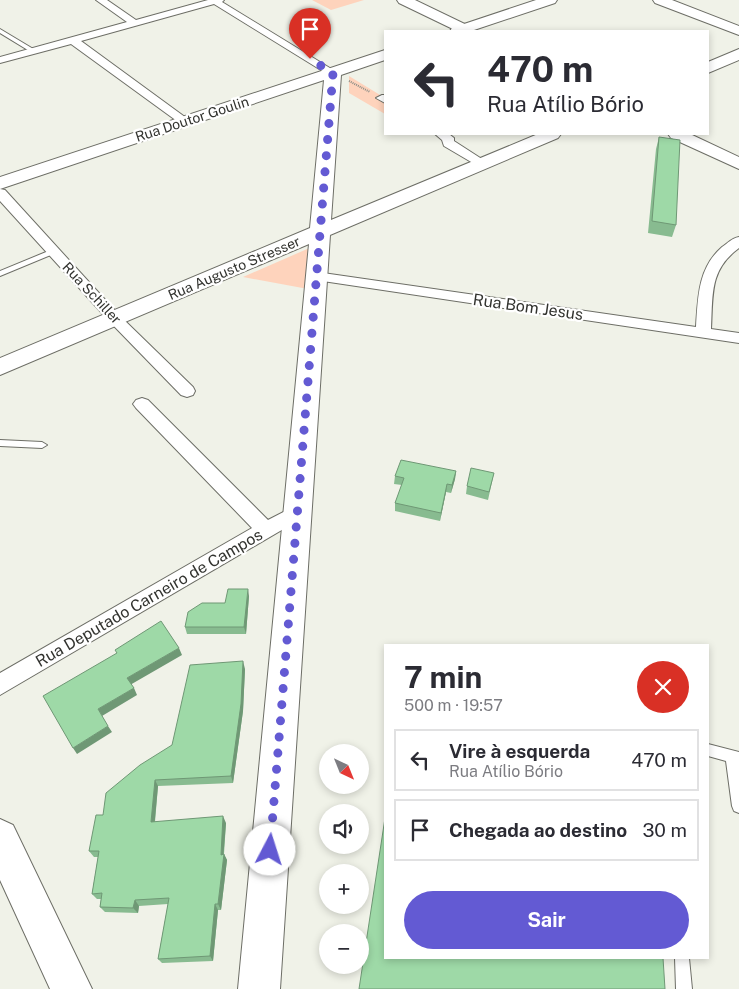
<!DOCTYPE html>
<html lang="pt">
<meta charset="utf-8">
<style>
body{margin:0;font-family:"Public Sans",sans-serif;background:#f2f2f3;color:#2b2b33;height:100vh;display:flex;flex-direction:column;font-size:19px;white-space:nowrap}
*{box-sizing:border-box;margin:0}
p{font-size:16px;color:#7c7c81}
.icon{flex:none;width:28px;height:28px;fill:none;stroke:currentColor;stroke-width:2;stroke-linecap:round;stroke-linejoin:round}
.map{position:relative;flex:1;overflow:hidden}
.details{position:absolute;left:384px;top:644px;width:325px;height:315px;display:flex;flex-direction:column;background:#fff;border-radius:0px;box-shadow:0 2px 8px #0003}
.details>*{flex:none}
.hud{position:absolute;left:384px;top:30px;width:325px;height:105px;border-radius:0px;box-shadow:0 2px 8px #0003;background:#fff;color:#2b2b33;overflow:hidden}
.needle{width:32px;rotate:137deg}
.fabs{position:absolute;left:319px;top:744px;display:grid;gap:10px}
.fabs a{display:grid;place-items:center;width:50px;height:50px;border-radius:50%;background:#fff;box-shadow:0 2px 8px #0003;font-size:25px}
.pin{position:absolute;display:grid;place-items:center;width:42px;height:42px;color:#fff;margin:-51px -21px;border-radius:50% 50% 50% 0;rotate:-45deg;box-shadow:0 0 5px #0007}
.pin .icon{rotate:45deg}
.me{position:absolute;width:55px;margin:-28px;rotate:5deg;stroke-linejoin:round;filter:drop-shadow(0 0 4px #0008)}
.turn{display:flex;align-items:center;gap:18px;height:105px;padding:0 20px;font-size:22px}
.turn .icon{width:65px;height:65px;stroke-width:2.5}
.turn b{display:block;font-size:35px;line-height:42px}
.round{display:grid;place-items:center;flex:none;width:52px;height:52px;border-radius:26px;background:#f2f2f3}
.overview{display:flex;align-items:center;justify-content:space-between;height:85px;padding:0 20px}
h1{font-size:30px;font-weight:700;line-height:38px}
.button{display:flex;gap:10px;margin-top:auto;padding:10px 20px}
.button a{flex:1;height:58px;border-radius:30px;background:#635ad3;color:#fff;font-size:20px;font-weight:700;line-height:58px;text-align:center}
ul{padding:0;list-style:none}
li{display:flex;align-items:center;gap:15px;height:62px;margin:0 10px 8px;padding:0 10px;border:2px solid #e1e1e2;border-radius:0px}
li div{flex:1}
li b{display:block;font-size:19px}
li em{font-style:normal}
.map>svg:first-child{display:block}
.green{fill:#fed3bc}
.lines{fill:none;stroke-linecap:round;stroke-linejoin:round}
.lane-casing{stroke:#6d6e66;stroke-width:2}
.street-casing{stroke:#6d6e66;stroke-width:2}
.secondary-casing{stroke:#6d6e66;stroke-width:2}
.primary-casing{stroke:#6d6e66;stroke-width:2}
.path{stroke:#8b8d86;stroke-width:2;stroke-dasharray:1 1;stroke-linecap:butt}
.lane{fill:#fff;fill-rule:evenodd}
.street{fill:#fff;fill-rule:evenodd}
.secondary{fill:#fff;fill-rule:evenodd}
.primary{fill:#fff;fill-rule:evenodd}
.wall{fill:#88bb90}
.shaded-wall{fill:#6f9875}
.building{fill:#9ed9a7;stroke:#6f9875}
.route{stroke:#635ad3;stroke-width:9;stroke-dasharray:0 16.2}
.labels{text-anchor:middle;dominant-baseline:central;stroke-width:4.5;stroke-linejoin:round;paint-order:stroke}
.far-street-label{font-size:14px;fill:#32332f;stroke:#fff}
.street-label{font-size:16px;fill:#32332f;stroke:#fff}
</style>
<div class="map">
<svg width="739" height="989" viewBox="0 0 739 989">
<rect width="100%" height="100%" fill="#f0f2e8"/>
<!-- green -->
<path class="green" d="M 312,0 L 364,0 L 331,10 Z
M 349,76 L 385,98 L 385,114 L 349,93 Z
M 314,246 L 308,289 L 243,277 Z"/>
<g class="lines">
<!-- lane casing -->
<g class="lane-casing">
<path id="lane" d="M 0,29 L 35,50 L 36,51 L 31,52 L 0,33 Z
M 51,250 L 57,250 L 58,252 L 0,276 L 0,271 Z
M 0,440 L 42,442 L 47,445 L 42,448 L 0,446 Z
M 708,744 L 739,752 L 739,813 L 734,811 L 732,806 L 726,761 L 708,756 Z
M 675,958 L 689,958 L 692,989 L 676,989 Z"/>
</g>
<!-- street casing -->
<g class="street-casing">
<path id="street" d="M 96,0 L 107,0 L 136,20 L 208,0 L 224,0 L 222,2 L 338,73 L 337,75 L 329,75 L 214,4 L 81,41 L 189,120 L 191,122 L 189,124 L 181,124 L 71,44 L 0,63 L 0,57 L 127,22 Z
M 382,95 L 385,95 L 385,103 L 376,98 Z
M 435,134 L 449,134 L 454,138 L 454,141 L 488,163 L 486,166 L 478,166 L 444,146 L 442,140 Z
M 0,189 L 5,190 L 120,316 L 193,387 L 195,391 L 193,395 L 187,397 L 181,395 L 110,322 L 0,201 Z
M 739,237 L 739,248 C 709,270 713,295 711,329 L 739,333 L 739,343 L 316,280 L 311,279 L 309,276 L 311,273 L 316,272 L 696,327 C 698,297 698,268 722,247 C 728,243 732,238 739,237 Z
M 142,398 L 148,400 L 268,520 L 297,505 L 304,507 L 307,512 L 304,517 L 0,695 L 0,673 L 252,528 L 136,408 L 133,404 L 136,400 Z"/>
</g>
<!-- secondary casing -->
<g class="secondary-casing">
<path id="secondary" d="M 536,0 L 557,0 L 555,3 L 471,31 L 450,31 L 452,28 Z
M 385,50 L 385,60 L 341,75 L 331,220 L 538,134 L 561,134 L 558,138 L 330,235 L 280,989 L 238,989 L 309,244 L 0,375 L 0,358 L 310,228 L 324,80 L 0,189 L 0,177 Z
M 0,819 L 13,825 L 92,989 L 50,989 L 0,880 Z"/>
</g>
<!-- primary casing -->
<g class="primary-casing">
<path id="primary" d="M 397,0 L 415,0 L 473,28 L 475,31 L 457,31 L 399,3 Z
M 653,0 L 672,0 L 739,26 L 739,35 L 655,3 Z
M 739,49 L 739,60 L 708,73 L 708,62 Z
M 668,134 L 690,134 L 739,157 L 739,169 L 671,138 Z"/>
</g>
<!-- path -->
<path class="path" d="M 349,81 L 370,92"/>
<!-- lane -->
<use href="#lane" class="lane"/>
<!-- street -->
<use href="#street" class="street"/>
<!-- secondary -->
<use href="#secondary" class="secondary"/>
<!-- primary -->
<use href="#primary" class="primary"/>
</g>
<!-- wall -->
<path class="wall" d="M 659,137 L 676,225 L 672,237 L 648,233 L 656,149 Z
M 456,471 L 455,479 L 451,493 L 446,492 L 440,521 L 395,511 L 395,503 L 402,485 L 394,484 L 395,476 Z
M 494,473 L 488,500 L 466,494 L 467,486 Z
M 249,596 L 246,634 L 187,634 L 185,627 L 225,603 Z
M 245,669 L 243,711 L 233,783 L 158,786 L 155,822 L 226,823 L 224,854 L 227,860 L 221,910 L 218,910 L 213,961 L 162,963 L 158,959 L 168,904 L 139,906 L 138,913 L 105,912 L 100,907 L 101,899 L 97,899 L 92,894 L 98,857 L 94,857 L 89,851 L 103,815 L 172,745 Z"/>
<!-- shaded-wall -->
<path class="shaded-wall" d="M 456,471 L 455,479 L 451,493 L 452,485 Z
M 447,484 L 446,492 L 440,521 L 441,513 Z
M 248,589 L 249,596 L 246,634 L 244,627 Z
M 179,648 L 182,655 L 130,685 L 127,678 Z
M 243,661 L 245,669 L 243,711 L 233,783 L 231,776 Z
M 134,688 L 137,695 L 102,716 L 98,709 Z
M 108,726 L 112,732 L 77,754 L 73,748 Z
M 155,780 L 158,786 L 154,829 L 151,822 Z
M 223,816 L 226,823 L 223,860 L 221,855 Z
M 224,854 L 227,860 L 221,910 L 218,904 Z
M 135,900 L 139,906 L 138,913 L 133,908 Z
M 215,904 L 218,910 L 213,961 L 210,956 Z"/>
<!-- building -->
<path class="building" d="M 659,137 L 680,140 L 676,225 L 652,221 Z
M 401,460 L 456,471 L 452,485 L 447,484 L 441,513 L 395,503 L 404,478 L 395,476 Z
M 471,468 L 494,473 L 489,492 L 467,486 Z
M 228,589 L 248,589 L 244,627 L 185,627 L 188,612 L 202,603 L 225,603 Z
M 161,621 L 179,648 L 127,678 L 134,688 L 98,709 L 108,726 L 73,748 L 43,696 L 117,653 L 115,650 Z
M 243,661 L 241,704 L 231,776 L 155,780 L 151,822 L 223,816 L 221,855 L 224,854 L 218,904 L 215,904 L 210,956 L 158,959 L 169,898 L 135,900 L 133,908 L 100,907 L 102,893 L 92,894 L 99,851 L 89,851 L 96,815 L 103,815 L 106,793 L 140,765 L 172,745 L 190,665 Z
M 385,818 L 385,958 L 663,958 L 665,989 L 359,989 Z"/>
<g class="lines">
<!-- route -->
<path class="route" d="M 270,850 L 333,73 L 310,59"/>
</g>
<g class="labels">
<!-- far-street labels -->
<g class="far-street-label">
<text transform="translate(192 119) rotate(-18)">Rua Doutor Goulin</text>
<text transform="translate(234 268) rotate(-23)">Rua Augusto Stresser</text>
<text transform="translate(92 293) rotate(47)">Rua Schiller</text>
</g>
<!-- street labels -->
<g class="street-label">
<text transform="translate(528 307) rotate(8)">Rua Bom Jesus</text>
<text transform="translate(149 598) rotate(-30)">Rua Deputado Carneiro de Campos</text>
</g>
</g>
</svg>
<div class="fabs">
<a><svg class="needle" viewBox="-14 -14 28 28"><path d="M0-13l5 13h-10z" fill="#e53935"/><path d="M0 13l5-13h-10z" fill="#7c7c81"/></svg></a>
<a><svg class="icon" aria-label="sound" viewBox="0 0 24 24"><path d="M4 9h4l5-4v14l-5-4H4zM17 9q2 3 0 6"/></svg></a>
<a>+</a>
<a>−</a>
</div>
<div class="pin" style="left:310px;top:59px;background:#d93025"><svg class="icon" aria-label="arrive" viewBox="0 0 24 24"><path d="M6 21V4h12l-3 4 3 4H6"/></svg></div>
<svg class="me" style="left:270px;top:850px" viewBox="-20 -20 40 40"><circle r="19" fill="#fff"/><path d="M0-13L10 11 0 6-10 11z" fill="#635ad3"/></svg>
<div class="hud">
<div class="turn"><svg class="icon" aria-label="left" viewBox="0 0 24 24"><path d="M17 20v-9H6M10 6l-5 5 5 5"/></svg><div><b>470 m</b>Rua Atílio Bório</div></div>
</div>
<section class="details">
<div class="overview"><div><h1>7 min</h1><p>500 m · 19:57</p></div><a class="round" style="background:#d93025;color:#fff"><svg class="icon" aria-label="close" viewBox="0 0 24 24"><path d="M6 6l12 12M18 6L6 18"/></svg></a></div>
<ul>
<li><svg class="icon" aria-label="left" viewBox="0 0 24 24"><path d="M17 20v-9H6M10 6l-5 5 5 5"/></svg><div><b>Vire à esquerda</b><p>Rua Atílio Bório</p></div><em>470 m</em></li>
<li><svg class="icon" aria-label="arrive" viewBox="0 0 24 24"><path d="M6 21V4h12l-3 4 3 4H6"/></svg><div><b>Chegada ao destino</b></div><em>30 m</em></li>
</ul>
<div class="button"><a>Sair</a></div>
</section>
</div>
